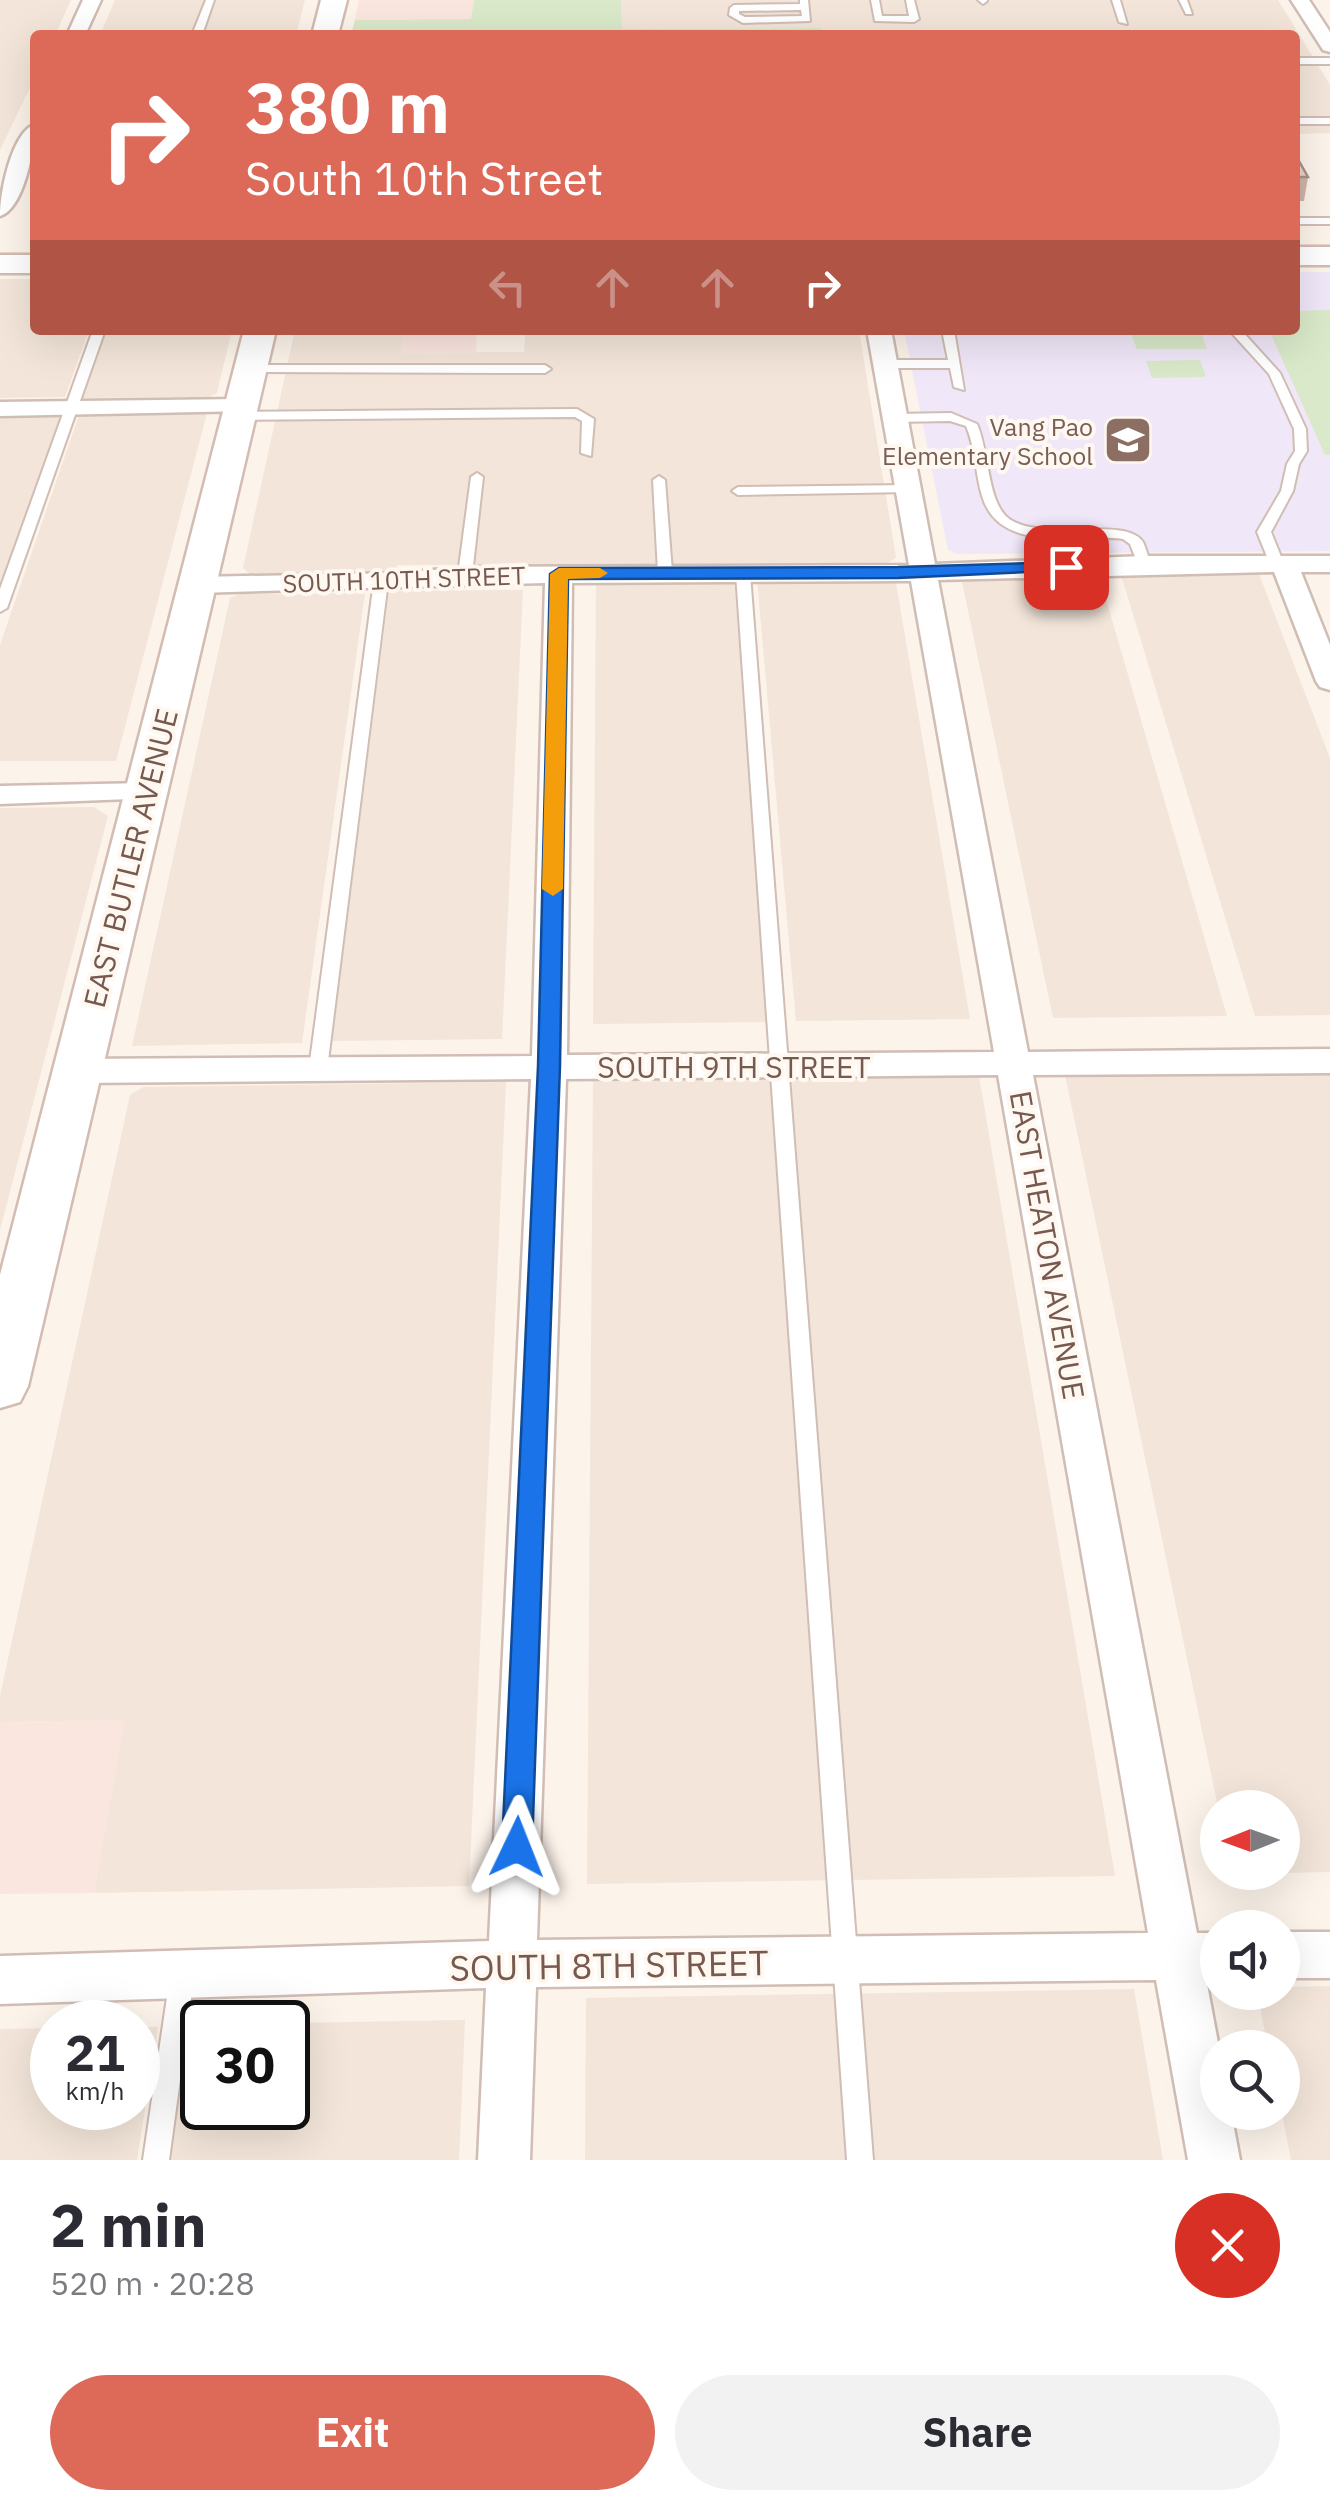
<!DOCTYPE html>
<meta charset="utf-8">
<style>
body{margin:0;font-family:"IBM Plex Sans",sans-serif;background:#f2f2f3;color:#2b2b33;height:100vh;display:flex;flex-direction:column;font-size:38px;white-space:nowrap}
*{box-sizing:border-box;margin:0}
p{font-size:32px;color:#7c7c81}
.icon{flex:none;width:55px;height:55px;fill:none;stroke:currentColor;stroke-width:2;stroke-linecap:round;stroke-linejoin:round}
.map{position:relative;height:2160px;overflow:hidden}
.drawer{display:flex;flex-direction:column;background:#fff;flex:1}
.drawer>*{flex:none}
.guide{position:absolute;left:30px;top:30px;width:1270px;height:305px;border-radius:10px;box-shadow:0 10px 40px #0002;background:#dd6958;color:#fff;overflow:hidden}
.needle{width:65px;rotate:269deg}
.fabs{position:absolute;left:1200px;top:1790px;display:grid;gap:20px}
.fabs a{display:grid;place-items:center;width:100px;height:100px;border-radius:50%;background:#fff;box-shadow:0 10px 40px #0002;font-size:50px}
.speed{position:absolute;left:30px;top:2000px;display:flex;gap:20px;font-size:50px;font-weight:700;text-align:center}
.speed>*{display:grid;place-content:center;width:130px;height:130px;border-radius:50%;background:#fff;box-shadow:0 10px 40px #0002;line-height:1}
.speed small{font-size:25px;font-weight:400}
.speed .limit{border:5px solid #111;border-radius:15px;background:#fff;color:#111}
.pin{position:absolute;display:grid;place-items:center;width:85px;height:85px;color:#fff;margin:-42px;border-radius:20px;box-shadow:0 5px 15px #0006}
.me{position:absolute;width:110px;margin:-55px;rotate:2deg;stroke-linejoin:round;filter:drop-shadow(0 0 8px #0008)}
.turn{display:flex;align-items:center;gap:35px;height:210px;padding:0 50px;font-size:45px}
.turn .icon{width:130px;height:130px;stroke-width:2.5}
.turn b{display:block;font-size:70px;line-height:85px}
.lanes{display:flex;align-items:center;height:95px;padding:0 50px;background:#0003;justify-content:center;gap:50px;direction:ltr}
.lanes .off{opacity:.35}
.round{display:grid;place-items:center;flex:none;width:105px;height:105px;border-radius:52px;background:#f2f2f3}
.headline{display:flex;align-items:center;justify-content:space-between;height:170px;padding:0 50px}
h1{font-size:60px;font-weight:700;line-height:75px}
.action{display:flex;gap:20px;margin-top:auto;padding:20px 50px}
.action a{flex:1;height:115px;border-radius:60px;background:#dd6958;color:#fff;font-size:40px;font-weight:700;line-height:115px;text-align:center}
.action a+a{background:#f2f2f3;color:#2b2b33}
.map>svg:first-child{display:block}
.residential{fill:#f3e5d9}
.commercial{fill:#fbe5df}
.education{fill:#f0e7f8}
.green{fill:#d9e9c9}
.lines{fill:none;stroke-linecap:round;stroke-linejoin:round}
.lane-casing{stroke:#d0bdb3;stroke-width:4}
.street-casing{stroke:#d0bdb3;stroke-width:5}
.secondary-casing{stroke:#d3bcb1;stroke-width:5}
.lane{fill:#fff;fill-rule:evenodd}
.street{fill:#fff;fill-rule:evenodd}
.secondary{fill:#fff;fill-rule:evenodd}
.wall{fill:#ceb4a9}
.building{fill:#efd1c4;stroke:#a79289;stroke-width:2.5}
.route{fill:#1a73e8;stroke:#114b97;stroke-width:2.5}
.slow{fill:#f59e0b}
.labels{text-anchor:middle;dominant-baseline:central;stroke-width:8;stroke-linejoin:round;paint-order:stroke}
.far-education-label{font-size:25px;fill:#785e54;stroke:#fef8f1;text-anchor:end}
.far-street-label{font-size:25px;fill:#76594f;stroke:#fef8f1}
.street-label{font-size:30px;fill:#76594f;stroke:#fef8f1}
.near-street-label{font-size:35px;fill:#76594f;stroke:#fef8f1}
</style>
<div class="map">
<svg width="1330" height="2160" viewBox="0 0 1330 2160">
<rect width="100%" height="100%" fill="#fcf3ea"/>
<!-- residential -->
<path class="residential" d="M 0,0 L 71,0 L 55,35 L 35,35 L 35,77 L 0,150 Z
M 115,0 L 205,0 L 192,35 L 100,35 Z
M 216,0 L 305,0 L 296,35 L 204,35 Z
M 621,0 L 1278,0 L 1330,85 L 1330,133 L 1295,134 L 1295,35 L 823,35 L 821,28 L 622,29 Z
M 0,279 L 35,279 L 35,330 L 89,330 L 65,397 L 0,398 Z
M 106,330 L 232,330 L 217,393 L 209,397 L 82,398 Z
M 295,330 L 404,330 L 401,353 L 524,352 L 526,330 L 859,330 L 896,558 L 887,563 L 398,565 L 392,572 L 250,574 L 243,568 Z
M 207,413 L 116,761 L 0,761 L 0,645 L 79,415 Z
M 63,415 L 0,593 L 0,416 Z
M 1259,574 L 1330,758 L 1330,1015 L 1255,1016 L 1121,575 Z
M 1099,575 L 1227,1016 L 1053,1018 L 961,577 Z
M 895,577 L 970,1019 L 796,1021 L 757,579 Z
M 734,579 L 768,1022 L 593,1024 L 596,580 Z
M 523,590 L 502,1039 L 332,1041 L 389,591 Z
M 365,593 L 302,1043 L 132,1046 L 230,598 L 239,594 Z
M 94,807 L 108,816 L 0,1230 L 0,808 Z
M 1330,1072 L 1330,1872 L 1232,1874 L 1282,1872 L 1282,1808 L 1218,1807 L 1065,1075 Z
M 979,1076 L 1115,1876 L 587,1884 L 593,1081 Z
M 506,1082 L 469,1886 L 94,1893 L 124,1720 L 0,1722 L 0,1696 L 130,1095 L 143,1087 Z
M 1330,1986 L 1330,2160 L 1291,2160 L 1282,2113 L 1282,2048 L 1268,2047 L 1257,1993 L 1282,1992 L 1283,1987 Z
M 1134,1989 L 1163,2160 L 585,2160 L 586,1998 Z
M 465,2020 L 459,2160 L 170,2160 L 188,2025 L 202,2025 L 202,2108 L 288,2108 L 288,2023 Z
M 138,2027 L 158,2027 L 137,2160 L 0,2160 L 0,2029 L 52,2028 L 52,2108 L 138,2108 Z"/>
<!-- commercial -->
<path class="commercial" d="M 359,0 L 474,0 L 471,19 L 355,20 Z
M 404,330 L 477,330 L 476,352 L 400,353 Z
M 124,1720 L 94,1893 L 0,1894 L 0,1722 Z"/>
<!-- education -->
<path class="education" d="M 1295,272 L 1330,272 L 1330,551 L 957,554 L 948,550 L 904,330 L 1295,330 Z"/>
<!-- green -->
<path class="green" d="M 474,0 L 621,0 L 622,29 L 822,28 L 823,35 L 351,35 L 355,20 L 471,19 Z
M 1330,310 L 1330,455 L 1325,455 L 1269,330 L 1295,330 L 1295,311 Z
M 1200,330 L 1207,349 L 1137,349 L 1130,331 Z
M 1200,360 L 1206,377 L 1152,378 L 1146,361 Z"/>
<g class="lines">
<!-- lane casing -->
<g class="lane-casing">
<path id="lane" d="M 206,0 L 214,0 L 202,35 L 192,35 Z
M 800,0 L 808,0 L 810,21 L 743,23 L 729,15 L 730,8 L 734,5 L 800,4 ZM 801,10 L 802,16 L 745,17 L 739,14 L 739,11 Z
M 871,0 L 879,0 L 882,16 L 909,16 L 906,0 L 914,0 L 919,19 L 914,22 L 875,21 Z
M 978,0 L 987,0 L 987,1 L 983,4 Z
M 1112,0 L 1120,0 L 1127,24 L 1119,22 Z
M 1179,0 L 1187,0 L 1192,14 L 1186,14 Z
M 1295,58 L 1330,58 L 1330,64 L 1295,64 Z
M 1295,118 L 1330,118 L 1330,124 L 1295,124 Z
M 1295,218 L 1330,218 L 1330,224 L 1295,224 Z
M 93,330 L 105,330 L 7,608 L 0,612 L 0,589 Z
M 942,330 L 954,330 L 964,390 L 954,387 L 950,368 L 885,368 L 879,364 L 885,360 L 948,360 Z
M 1229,330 L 1241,330 L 1280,373 L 1306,429 L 1307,451 L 1299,464 L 1293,491 L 1271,532 L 1284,564 L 1277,568 L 1270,564 L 1257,532 L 1281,491 L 1287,464 L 1295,451 L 1294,429 L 1269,374 Z
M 251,365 L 545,365 L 551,369 L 545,373 L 247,372 L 245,369 Z
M 577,409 L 594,419 L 591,456 L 581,453 L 582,421 L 575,417 L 239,420 L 233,416 L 239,412 Z
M 951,413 L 977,424 C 989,450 987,501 1008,518 C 1040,543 1125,515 1143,542 C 1146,548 1148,557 1151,564 L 1149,567 L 1139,567 L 1130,544 L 1123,539 C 1077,533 1000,555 982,496 C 975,473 976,449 966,426 L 950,421 L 895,422 L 889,418 L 895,414 Z
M 477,473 L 483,477 L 472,575 L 465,579 L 458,575 L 471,477 Z
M 659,476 L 665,480 L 672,572 L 665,576 L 658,572 L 653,480 Z
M 908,485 L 913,486 L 913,492 L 738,495 L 732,491 L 738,487 Z
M 743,570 L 750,574 L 873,2160 L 847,2160 L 736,574 Z
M 381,577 L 388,581 L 327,1069 L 318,1075 L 309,1069 L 374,581 Z
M 182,1965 L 191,1969 L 194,1977 L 169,2160 L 143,2160 L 170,1977 L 173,1969 Z"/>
</g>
<!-- street casing -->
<g class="street-casing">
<path id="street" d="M 83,0 L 101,0 L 85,35 L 67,35 Z
M 1291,0 L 1309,0 L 1330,32 L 1330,52 L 1323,50 Z
M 35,124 C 35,147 24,209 0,216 C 0,193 11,133 35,124 Z
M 867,330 L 891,330 L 935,564 L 1144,556 L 1330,556 L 1330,572 L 1301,572 L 1330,645 L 1330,690 L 1320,687 L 1316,681 L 1274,572 L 938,580 L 1028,1052 L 1330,1049 L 1330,1073 L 1033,1075 L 1197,1933 L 1218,1933 L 1218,1979 L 1206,1979 L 1219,2048 L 1218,2112 L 1231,2112 L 1240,2160 L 1188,2160 L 1156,1980 L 536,1987 L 530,2160 L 478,2160 L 486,1988 L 0,2004 L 0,1956 L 489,1941 L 531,1079 L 77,1083 L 65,1079 L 60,1071 L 65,1063 L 77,1059 L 532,1056 L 545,583 L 197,593 L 183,585 L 197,577 L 402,573 L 465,567 L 909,565 ZM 898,581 L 911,581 L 994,1052 L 567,1055 L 572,583 ZM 998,1075 L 1148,1933 L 537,1940 L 566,1079 Z
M 241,399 L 253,406 L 250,411 L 0,416 L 0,402 Z
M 146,783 L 157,786 L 161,792 L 157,798 L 0,804 L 0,786 Z
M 1282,1932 L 1330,1932 L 1330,1978 L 1282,1978 Z"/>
</g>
<!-- secondary casing -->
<g class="secondary-casing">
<path id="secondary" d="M 321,0 L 347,0 L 338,35 L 312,35 Z
M 1295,247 L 1330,247 L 1330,265 L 1295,265 Z
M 0,255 L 35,255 L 35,273 L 0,273 Z
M 244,330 L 276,330 L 28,1386 L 20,1402 L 0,1408 L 0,1275 Z"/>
</g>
<!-- lane -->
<use href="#lane" class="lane"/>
<!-- street -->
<use href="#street" class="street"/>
<!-- secondary -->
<use href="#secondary" class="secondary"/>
</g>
<!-- wall -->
<path class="wall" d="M 1295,154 L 1308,177 L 1304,201 L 1295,201 Z"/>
<!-- building -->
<path class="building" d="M 1295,154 L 1308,177 L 1295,177 Z"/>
<!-- route -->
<path class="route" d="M 1066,562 L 1072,563 L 1072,570 L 898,578 L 568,579 L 560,1066 L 532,1847 L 528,1857 L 517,1861 L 506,1857 L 502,1847 L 538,1066 L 550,574 L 559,568 L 898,567 Z"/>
<!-- slow -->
<path class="slow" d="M 559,568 L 600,568 L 608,573 L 600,578 L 568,579 L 563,889 L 553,896 L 542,889 L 550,574 Z"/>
<!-- icons -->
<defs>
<g id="school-square" transform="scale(2.5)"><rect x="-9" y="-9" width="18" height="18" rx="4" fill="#8d6e63" stroke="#fef8f1"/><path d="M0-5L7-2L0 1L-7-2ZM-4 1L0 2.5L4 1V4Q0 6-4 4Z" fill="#fff"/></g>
</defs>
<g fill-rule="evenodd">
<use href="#school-square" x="1128" y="440"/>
</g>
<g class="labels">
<!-- far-education labels -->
<g class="far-education-label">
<text x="1093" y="426">Vang Pao<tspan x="1093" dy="29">Elementary School</tspan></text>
</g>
<!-- far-street labels -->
<g class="far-street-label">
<text transform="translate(404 579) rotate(-2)">SOUTH 10TH STREET</text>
</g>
<!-- street labels -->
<g class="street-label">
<text transform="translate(130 858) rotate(-76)">EAST BUTLER AVENUE</text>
<text x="734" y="1066">SOUTH 9TH STREET</text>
<text transform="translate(1048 1245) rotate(80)">EAST HEATON AVENUE</text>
</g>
<!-- near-street labels -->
<g class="near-street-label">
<text transform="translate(609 1965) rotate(-1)">SOUTH 8TH STREET</text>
</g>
</g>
</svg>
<div class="fabs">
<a><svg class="needle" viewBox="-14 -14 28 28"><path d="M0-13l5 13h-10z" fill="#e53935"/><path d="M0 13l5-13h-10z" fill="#7c7c81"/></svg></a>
<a><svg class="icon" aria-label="sound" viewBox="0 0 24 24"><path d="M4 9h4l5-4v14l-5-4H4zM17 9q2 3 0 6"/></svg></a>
<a><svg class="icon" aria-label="search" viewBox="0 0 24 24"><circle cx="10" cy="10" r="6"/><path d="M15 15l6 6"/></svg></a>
</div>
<div class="speed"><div>21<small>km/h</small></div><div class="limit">30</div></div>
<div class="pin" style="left:1066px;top:567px;background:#d93025"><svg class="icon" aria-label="arrive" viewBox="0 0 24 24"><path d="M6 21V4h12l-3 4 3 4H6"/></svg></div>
<svg class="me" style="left:517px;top:1847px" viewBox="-20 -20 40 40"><path d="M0-17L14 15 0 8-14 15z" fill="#1a73e8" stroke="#fff" stroke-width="4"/></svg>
<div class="guide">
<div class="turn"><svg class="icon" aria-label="right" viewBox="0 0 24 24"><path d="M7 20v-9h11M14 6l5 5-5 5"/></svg><div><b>380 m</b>South 10th Street</div></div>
<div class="lanes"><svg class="icon off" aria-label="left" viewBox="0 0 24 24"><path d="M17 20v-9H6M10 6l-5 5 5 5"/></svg><svg class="icon off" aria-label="ahead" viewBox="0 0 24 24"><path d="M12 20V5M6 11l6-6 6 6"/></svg><svg class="icon off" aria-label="ahead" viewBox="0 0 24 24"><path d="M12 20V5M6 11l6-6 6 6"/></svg><svg class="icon" aria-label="right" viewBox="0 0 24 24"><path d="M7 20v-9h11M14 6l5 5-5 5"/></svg></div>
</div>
</div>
<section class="drawer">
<div class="headline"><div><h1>2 min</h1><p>520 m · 20:28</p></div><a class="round" style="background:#d93025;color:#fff"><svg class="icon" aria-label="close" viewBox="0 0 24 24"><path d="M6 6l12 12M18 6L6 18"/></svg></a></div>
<div class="action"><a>Exit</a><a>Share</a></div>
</section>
